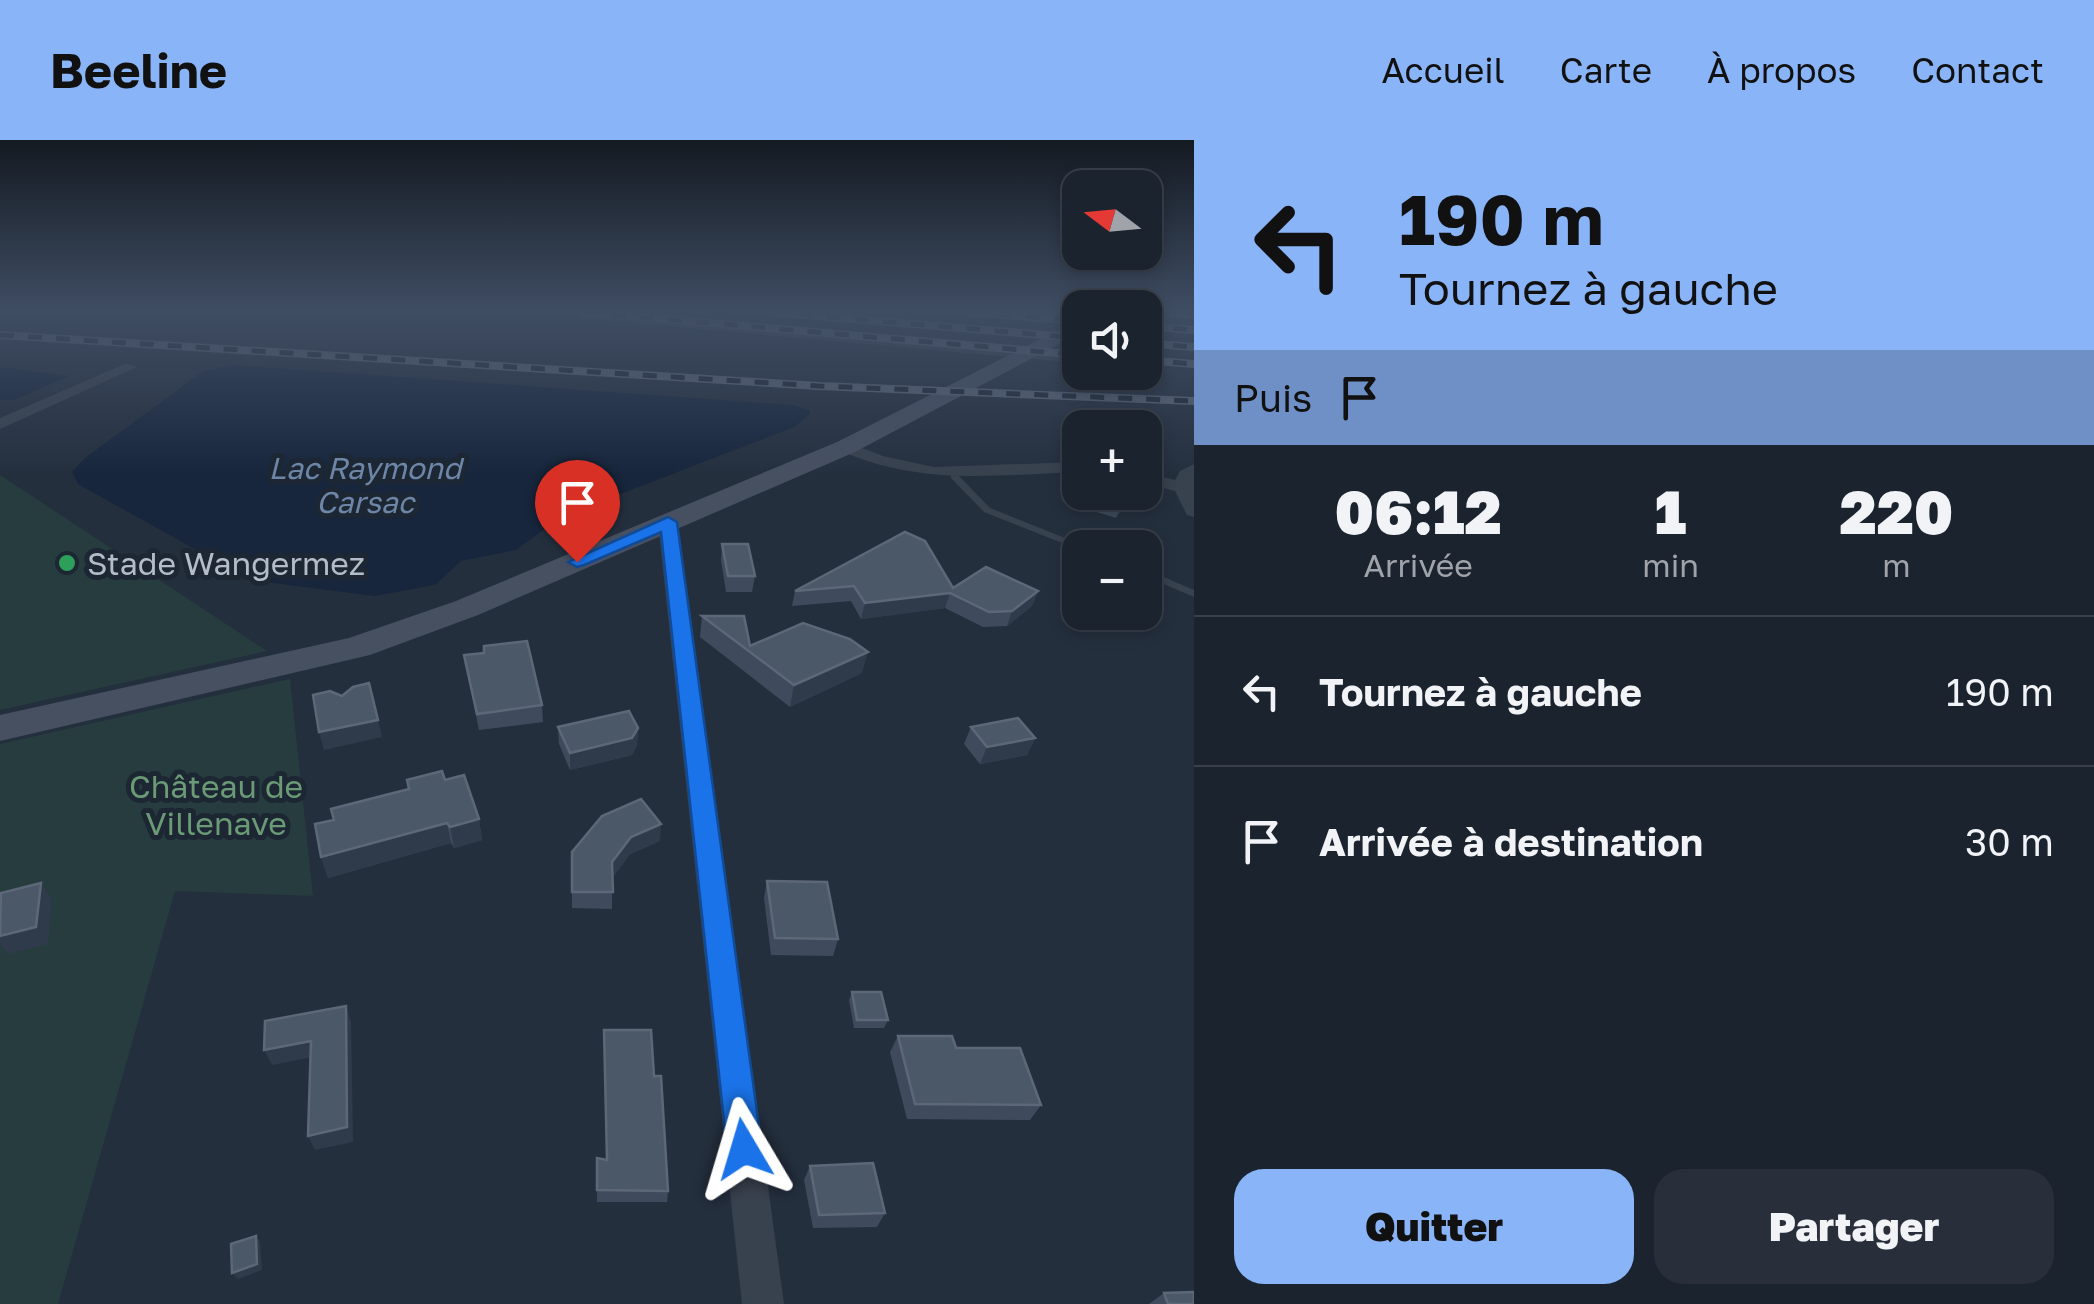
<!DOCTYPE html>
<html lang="fr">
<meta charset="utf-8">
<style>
body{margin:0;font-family:"Golos Text",sans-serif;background:#282f3a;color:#f1f3f6;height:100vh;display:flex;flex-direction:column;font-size:38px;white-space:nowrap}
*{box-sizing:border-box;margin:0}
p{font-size:32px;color:#a0a4aa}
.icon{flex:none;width:55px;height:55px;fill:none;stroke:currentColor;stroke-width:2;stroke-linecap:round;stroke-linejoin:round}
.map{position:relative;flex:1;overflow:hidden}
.side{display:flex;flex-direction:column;background:#1b232e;width:900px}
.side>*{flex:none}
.guide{background:#8ab4f8;color:#111;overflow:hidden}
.needle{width:65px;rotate:286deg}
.fabs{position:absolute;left:1062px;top:30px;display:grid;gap:20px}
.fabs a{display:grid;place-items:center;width:100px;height:100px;border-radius:20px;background:#1b232e;box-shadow:0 5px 15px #0003,0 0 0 2px #39404a;font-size:50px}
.pin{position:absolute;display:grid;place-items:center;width:85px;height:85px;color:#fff;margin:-102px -42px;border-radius:50% 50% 50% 0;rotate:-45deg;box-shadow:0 0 10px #0007}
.pin .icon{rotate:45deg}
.me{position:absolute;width:110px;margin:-55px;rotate:353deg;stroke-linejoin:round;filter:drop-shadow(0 0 8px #0008)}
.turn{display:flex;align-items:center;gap:35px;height:210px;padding:0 40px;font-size:45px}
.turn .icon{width:130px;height:130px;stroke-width:2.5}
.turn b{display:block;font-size:70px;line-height:85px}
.then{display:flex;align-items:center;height:95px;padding:0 40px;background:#0003;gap:20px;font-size:38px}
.eta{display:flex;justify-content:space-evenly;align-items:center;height:170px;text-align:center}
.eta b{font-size:60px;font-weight:800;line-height:70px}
.cta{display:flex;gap:20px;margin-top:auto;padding:20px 40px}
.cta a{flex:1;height:115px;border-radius:30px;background:#8ab4f8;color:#111;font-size:40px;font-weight:800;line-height:115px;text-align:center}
.cta a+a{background:#282f3a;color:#f1f3f6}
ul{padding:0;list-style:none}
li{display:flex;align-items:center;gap:30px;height:150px;padding:0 40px;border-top:2px solid #39404a}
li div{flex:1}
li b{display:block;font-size:38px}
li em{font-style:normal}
header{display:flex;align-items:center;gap:60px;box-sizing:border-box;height:140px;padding:0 50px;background:#8ab4f8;color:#111}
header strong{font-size:48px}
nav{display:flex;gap:55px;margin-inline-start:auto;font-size:35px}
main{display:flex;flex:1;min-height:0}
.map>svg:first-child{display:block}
.green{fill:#263c3f}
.water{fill:#17263c}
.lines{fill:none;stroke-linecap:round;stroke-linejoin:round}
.lane{fill:#38414e;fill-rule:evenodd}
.street{fill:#38414e;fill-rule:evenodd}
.secondary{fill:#465061;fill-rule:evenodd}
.rail-casing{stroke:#5a6575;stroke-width:8}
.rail{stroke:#1d2633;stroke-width:5;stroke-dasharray:14;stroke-linecap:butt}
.wall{fill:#3f4b5c}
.shaded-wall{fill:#2f3b4b}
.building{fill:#4b5868;stroke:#5c6777;stroke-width:2.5}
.route{fill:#1a73e8;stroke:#114b97;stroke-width:2.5}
.leisure-dot{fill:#2e9e5b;stroke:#1d2633;stroke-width:4}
.labels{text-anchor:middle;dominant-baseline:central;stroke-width:10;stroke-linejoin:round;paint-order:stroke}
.far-water-label{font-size:30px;font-style:italic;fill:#6d86a8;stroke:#1d2633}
.poi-label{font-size:32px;fill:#b4bcc9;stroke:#1d2633;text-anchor:start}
.park-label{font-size:32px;fill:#6b9a76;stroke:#1d2633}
</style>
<header>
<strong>Beeline</strong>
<nav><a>Accueil</a><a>Carte</a><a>À propos</a><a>Contact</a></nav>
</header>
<main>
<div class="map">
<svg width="1194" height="1164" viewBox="0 0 1194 1164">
<rect width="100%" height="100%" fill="#242f3e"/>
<!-- green -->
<path class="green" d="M 0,335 L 267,511 L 0,570 Z
M 290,539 L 313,756 L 175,751 L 58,1164 L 0,1164 L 0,604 Z"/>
<!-- water -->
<path class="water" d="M 232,225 L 793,265 L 809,270 L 810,274 L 794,287 L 561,377 L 516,410 L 461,421 L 435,445 L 374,456 L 250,440 L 78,344 L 72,332 L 85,318 L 203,231 Z
M 0,227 L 69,236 L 14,260 L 0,260 Z"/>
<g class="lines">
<!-- lane -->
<path class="lane" d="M 511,172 L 540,172 L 1069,218 L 1073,220 L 1069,222 Z
M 954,333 L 957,334 L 990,368 L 1090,408 L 1080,408 L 1080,410 L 984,372 L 951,338 L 951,334 Z
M 1145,429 L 1194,450 L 1194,457 L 1145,436 Z"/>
<!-- street -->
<path class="street" d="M 125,224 L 137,227 L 0,289 L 0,278 Z
M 846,302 L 883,316 L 934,327 L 1080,322 L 1080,332 C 992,335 924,346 840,311 L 838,307 Z
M 1194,324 L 1194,377 L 1187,375 L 1175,351 L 1145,343 L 1145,333 L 1175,340 L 1180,331 Z
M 668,377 L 678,383 L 784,1164 L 742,1164 L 658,383 Z"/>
<!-- secondary -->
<path class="secondary" d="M 1080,179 L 1080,193 L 855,312 L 478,475 L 370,515 L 0,601 L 0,575 L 349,498 L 456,461 L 837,302 Z"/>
<!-- rail casing -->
<g class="rail-casing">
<path id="rail" d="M 584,172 L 1080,215
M 771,172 L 1080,198
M 970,172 L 1080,181
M 1162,172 L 1194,175
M 1145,186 L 1194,190
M 0,195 L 819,246 L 1194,261
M 1145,203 L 1194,207
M 1145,220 L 1194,224"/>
</g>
<!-- rail -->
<use href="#rail" class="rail"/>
</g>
<!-- wall -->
<path class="wall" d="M 1098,352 L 1134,352 L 1116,378 L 1090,370 Z
M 905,392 L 953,448 L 1038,451 L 1032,466 L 1007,486 L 983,487 L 945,468 L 861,479 L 851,461 L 792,466 L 795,451 Z
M 722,404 L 755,436 L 752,452 L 726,452 L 721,420 Z
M 702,476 L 750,506 L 862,533 L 790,567 L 700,497 Z
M 464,515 L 542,565 L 543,582 L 479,590 Z
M 558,587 L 638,588 L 637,605 L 632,615 L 570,630 L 559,604 Z
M 971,587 L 1035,598 L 1027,615 L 980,624 L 964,604 Z
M 445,640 L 479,679 L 482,700 L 454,708 L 451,703 L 328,738 L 321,717 L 334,680 Z
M 660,701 L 630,714 L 612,738 L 612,769 L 572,768 L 572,712 Z
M 767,741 L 838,799 L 833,816 L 771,815 L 764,758 Z
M 852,852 L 888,880 L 884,888 L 854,888 L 849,860 Z
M 898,896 L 956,908 L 1041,965 L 1030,980 L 907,979 L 890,912 Z
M 654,936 L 668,1051 L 667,1062 L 597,1062 L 597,1018 L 607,1020 Z
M 810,1026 L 885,1073 L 877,1087 L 813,1088 L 804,1040 Z
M 1164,1153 L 1194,1164 L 1149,1164 Z"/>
<!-- shaded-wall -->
<path class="shaded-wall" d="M 1130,352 L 1134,352 L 1116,378 L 1123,362 Z
M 1038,451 L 1032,466 L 1007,486 L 1012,471 Z
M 950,453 L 945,468 L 861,479 L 865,463 Z
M 868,512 L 862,533 L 790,567 L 794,545 Z
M 378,580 L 382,597 L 324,610 L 319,592 Z
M 638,588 L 637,605 L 632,615 L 570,630 L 570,613 Z
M 1035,598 L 1027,615 L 980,624 L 987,607 Z
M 479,679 L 482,700 L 454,708 L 450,687 Z
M 447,683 L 451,703 L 328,738 L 321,717 Z
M 661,684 L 660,701 L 630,714 L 612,739 L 612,722 L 631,697 Z
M 41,743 L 52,760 L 48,804 L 8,814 L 0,805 L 0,796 Z
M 346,866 L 351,882 L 353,1002 L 315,1010 L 308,996 Z
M 311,901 L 318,916 L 272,925 L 264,910 Z
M 256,1096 L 260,1102 L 262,1130 L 238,1139 L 232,1133 Z"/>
<!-- building -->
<path class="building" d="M 1098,352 L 1130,352 L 1123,362 L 1096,355 Z
M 905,392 L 925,401 L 953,448 L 986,427 L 1038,451 L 1012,471 L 989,472 L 950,453 L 865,463 L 854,446 L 795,451 Z
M 722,404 L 748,404 L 755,436 L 728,436 Z
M 702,476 L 744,476 L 750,506 L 803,483 L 850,499 L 868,512 L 794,545 Z
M 527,501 L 542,565 L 477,574 L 464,515 L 484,513 L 484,506 Z
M 369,543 L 378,580 L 319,592 L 313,555 L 330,551 L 342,556 L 353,547 Z
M 629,571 L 638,588 L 632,598 L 570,613 L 558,587 Z
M 1018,578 L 1035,598 L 987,607 L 971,587 Z
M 442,631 L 445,640 L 464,635 L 479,679 L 450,687 L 447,683 L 321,717 L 315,684 L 334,680 L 331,669 L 409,649 L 407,640 Z
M 641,659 L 661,684 L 631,697 L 612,722 L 613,752 L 572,752 L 572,712 L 602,676 Z
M 767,741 L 827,742 L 838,799 L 775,798 Z
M 41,743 L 36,787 L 0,796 L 1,753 Z
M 852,852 L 881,852 L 888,880 L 857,880 Z
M 346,866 L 347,987 L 308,996 L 311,901 L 264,910 L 265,881 Z
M 604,890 L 651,890 L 654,936 L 661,936 L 668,1051 L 597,1050 L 597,1018 L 607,1020 Z
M 898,896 L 952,896 L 956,908 L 1020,908 L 1041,965 L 915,964 Z
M 873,1023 L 885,1073 L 819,1075 L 810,1026 Z
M 256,1096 L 257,1124 L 232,1133 L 231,1104 Z
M 1194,1152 L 1194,1164 L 1168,1164 L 1164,1153 Z"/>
<!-- sky -->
<linearGradient id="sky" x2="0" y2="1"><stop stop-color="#141a22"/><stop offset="0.51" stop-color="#3f4d63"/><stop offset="1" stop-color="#3f4d63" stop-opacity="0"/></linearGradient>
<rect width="1194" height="335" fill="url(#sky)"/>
<!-- route -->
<path class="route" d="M 668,377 L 677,382 L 762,1009 L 757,1021 L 744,1026 L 732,1021 L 727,1009 L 661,392 L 584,425 L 577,427 L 568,422 Z"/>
<!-- markers -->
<circle class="leisure-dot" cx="67" cy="423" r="10"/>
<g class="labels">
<!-- far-water labels -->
<g class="far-water-label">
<text x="365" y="328">Lac Raymond<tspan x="365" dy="34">Carsac</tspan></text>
</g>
<!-- poi labels -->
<g class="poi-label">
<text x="87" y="423">Stade Wangermez</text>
</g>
<!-- park labels -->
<g class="park-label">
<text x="216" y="646">Château de<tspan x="216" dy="37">Villenave</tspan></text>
</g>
</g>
</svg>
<div class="fabs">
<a><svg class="needle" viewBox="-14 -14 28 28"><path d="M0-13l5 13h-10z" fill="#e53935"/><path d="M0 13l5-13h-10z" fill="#a0a4aa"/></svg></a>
<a><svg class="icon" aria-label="sound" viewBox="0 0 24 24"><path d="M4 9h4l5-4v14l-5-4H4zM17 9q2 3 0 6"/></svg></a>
<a>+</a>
<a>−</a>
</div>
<div class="pin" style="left:577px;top:422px;background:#d93025"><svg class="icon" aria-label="arrive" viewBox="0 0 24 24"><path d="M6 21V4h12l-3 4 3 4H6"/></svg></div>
<svg class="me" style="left:744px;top:1009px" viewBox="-20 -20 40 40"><path d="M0-17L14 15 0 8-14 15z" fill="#1a73e8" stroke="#fff" stroke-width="4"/></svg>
</div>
<section class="side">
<div class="guide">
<div class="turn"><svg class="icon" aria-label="left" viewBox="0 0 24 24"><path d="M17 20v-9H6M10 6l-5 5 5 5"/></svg><div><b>190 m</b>Tournez à gauche</div></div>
<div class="then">Puis<svg class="icon" aria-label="arrive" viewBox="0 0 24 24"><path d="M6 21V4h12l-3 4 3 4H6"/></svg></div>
</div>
<div class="eta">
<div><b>06:12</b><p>Arrivée</p></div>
<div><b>1</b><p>min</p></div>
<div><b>220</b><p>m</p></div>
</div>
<ul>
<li><svg class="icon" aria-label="left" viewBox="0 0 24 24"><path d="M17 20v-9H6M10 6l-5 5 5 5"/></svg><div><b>Tournez à gauche</b></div><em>190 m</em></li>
<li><svg class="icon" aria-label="arrive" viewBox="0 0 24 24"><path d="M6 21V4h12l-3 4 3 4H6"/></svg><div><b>Arrivée à destination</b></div><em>30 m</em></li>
</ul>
<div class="cta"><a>Quitter</a><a>Partager</a></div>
</section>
</main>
